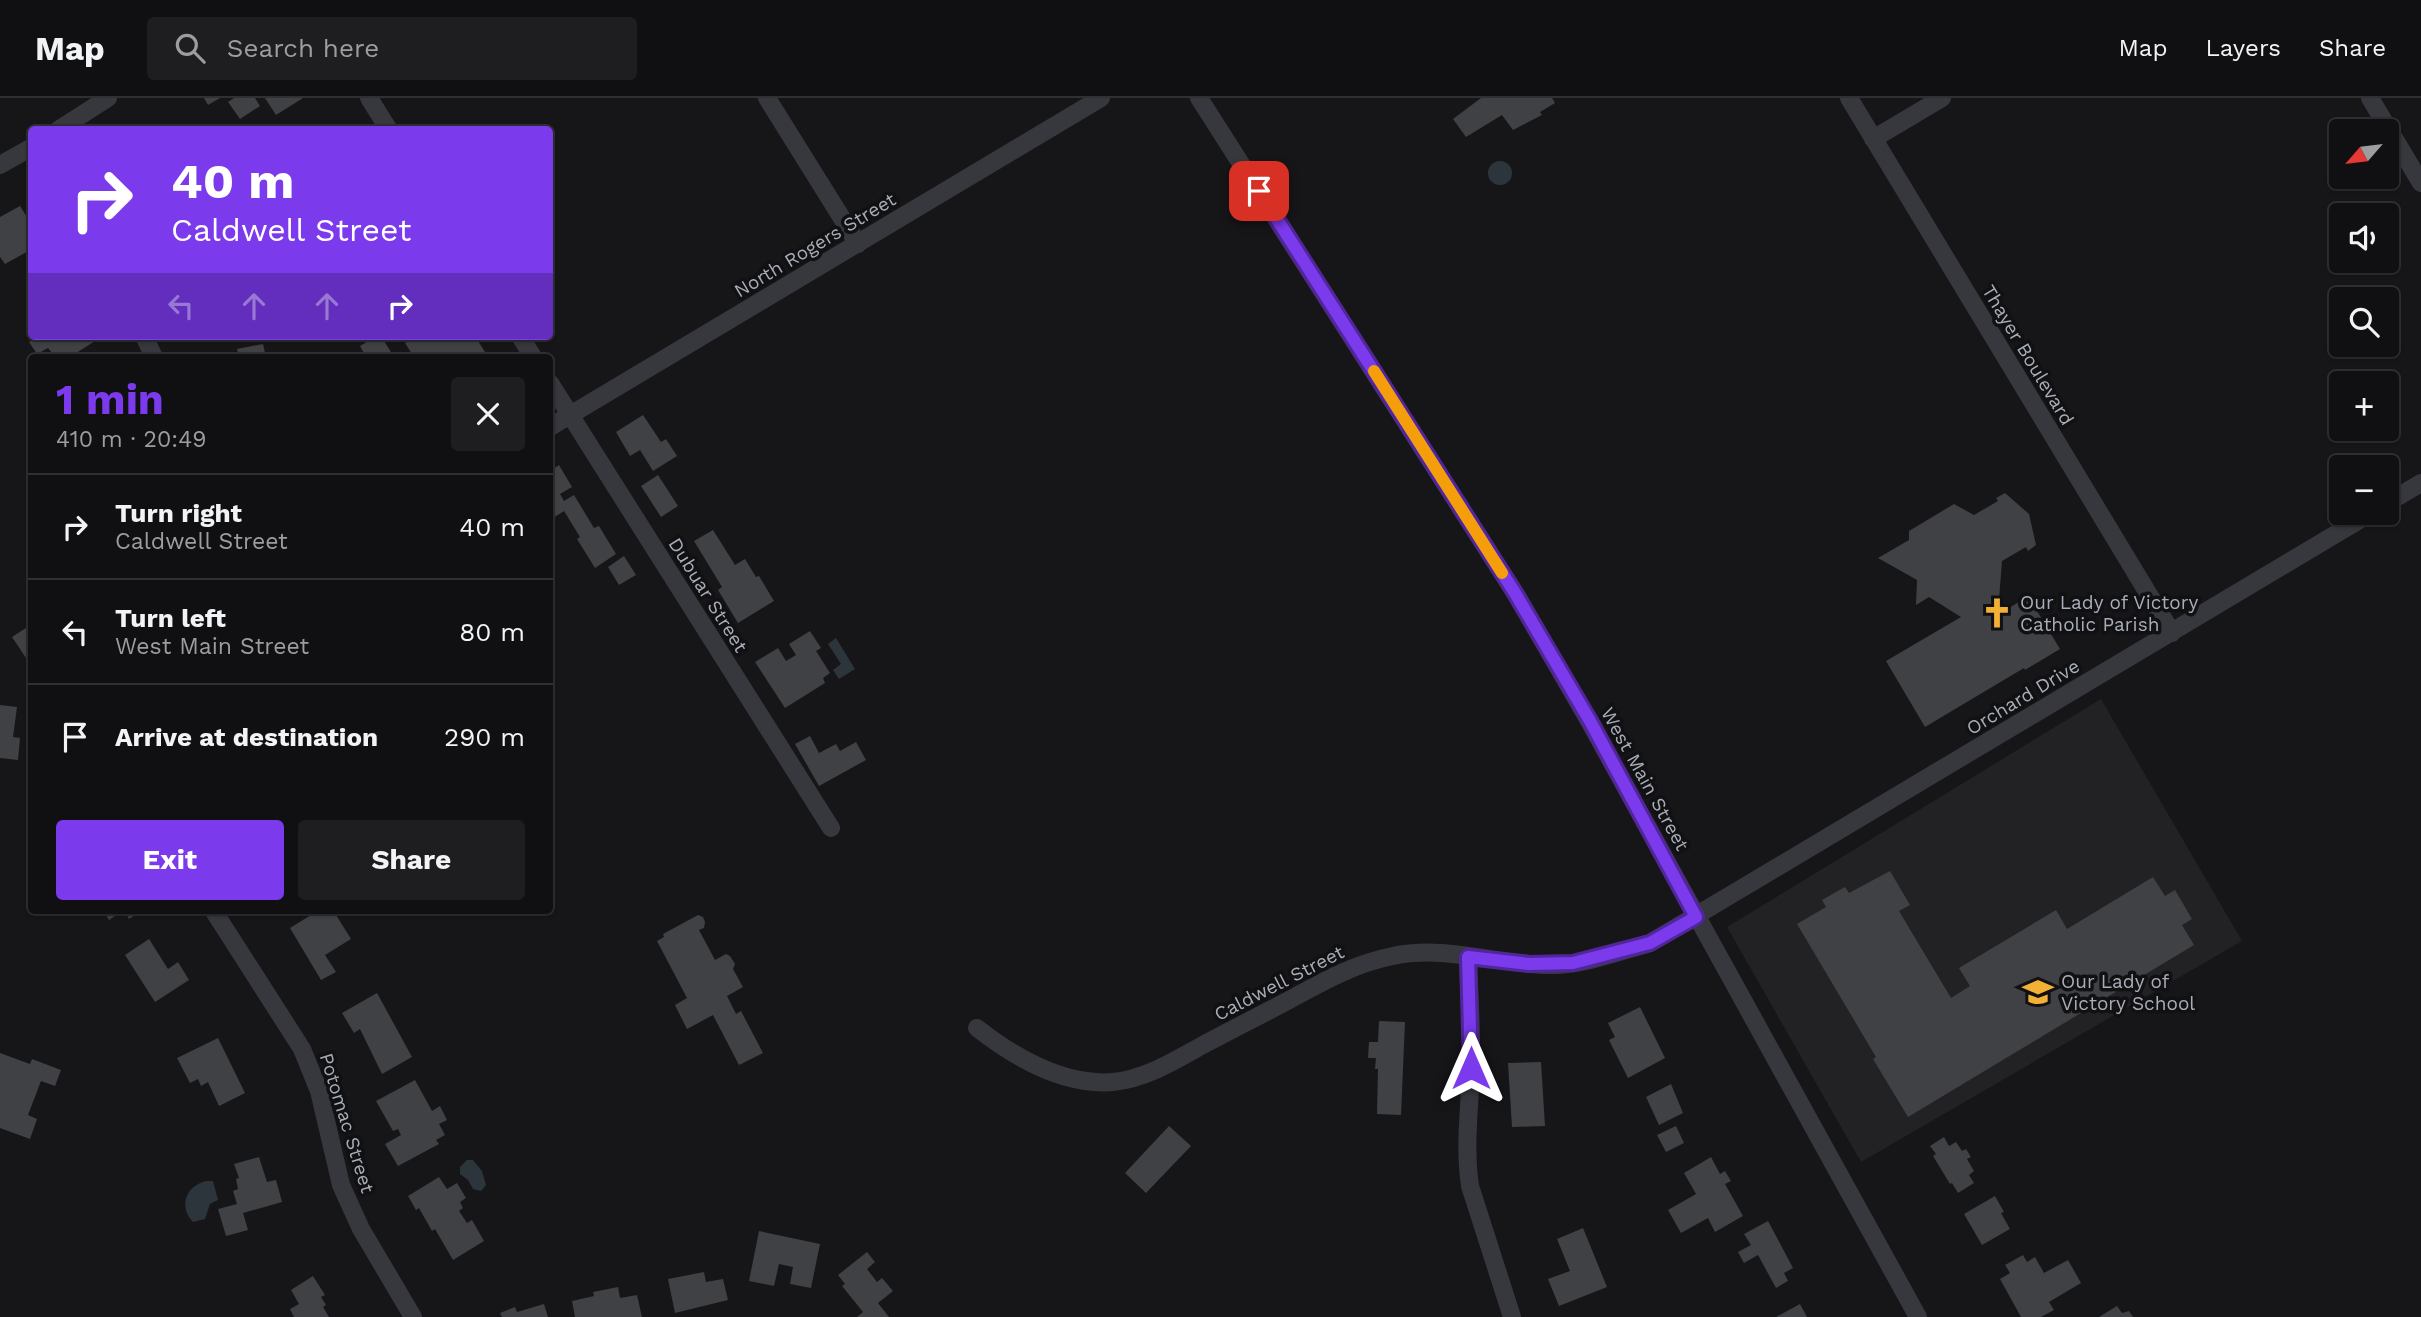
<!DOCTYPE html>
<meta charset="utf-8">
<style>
body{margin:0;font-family:"Work Sans",sans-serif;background:#1e1e20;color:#f1f3f6;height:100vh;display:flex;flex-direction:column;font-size:26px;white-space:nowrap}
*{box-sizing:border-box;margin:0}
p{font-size:23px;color:#9c9d9f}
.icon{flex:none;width:38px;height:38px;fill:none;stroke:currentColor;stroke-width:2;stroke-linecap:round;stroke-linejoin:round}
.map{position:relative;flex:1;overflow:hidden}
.sheet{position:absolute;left:28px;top:256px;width:525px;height:560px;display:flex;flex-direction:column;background:#101012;border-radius:7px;box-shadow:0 2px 5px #0004,0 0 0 2px #303032}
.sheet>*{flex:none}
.hud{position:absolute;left:28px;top:28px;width:525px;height:214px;border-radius:7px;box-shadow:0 2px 5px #0004,0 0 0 2px #303032;background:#7c3aed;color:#fff;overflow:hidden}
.needle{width:46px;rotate:242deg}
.fabs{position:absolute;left:2329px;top:21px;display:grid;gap:14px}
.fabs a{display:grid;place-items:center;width:70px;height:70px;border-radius:7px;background:#101012;box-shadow:0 2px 5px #0004,0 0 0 2px #303032;font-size:35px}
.pin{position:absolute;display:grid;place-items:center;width:60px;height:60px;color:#fff;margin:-30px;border-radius:14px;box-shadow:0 4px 10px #0006}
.me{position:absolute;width:77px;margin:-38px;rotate:0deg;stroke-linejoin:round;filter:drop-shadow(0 0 5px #0008)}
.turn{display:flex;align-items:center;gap:24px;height:147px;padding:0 28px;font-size:32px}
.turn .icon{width:91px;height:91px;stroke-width:2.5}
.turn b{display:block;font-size:49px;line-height:60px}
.lanes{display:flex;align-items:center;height:66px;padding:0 28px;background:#0003;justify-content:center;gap:35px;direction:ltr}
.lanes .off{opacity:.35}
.round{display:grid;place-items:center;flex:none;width:74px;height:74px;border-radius:7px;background:#1e1e20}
.overview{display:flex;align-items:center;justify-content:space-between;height:119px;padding:0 28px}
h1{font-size:42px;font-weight:700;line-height:52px;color:#7c3aed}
.button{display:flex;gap:14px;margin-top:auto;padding:14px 28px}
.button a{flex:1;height:80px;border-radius:7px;background:#7c3aed;color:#fff;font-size:28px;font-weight:700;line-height:80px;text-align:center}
.button a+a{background:#1e1e20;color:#f1f3f6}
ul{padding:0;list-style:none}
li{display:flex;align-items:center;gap:21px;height:105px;padding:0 28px;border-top:2px solid #303032}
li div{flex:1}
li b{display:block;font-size:26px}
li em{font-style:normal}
header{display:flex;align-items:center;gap:42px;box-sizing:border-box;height:98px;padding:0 35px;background:#101012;border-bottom:2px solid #303032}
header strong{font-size:33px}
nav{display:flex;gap:38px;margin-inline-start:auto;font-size:24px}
.search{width:490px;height:63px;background:#1e1e20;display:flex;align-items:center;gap:18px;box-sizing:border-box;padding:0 24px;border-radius:7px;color:#9c9d9f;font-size:26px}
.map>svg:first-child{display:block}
.built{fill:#222225}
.water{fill:#2c353c}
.building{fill:#404145}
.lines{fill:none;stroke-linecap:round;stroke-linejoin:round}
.minor{stroke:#37383d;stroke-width:18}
.route-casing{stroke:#51269a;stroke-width:18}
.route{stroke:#7c3aed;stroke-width:12}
.slow{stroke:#f59e0b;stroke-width:12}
.labels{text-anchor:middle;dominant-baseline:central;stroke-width:7;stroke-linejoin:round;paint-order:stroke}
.street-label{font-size:19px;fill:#a8adb8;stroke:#111113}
.poi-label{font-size:19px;fill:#a8adb8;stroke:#111113;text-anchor:start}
</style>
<header>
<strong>Map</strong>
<div class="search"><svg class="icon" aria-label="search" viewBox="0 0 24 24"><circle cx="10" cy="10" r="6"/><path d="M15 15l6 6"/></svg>Search here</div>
<nav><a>Map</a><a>Layers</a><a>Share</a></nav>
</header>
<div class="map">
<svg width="2421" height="1219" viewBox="0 0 2421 1219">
<rect width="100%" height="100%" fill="#161618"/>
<!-- built -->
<path class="built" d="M 2101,601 L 2242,843 L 1861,1064 L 1727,829 Z"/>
<!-- water -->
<path class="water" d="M1488 75a12 12 0 1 1 24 0a12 12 0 1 1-24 0Z
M 836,540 L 855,571 L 839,581 L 833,572 L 841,566 L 828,546 Z
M 467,1062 L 473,1062 L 482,1073 L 486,1087 L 481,1093 L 473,1091 L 468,1082 L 460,1076 L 460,1069 Z
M 206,1083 L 213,1083 L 218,1102 L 210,1106 L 205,1121 L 193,1124 C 178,1108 186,1088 206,1083 Z"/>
<!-- building -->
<path class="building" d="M 204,0 L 220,0 L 208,7 Z
M 234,0 L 255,0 L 260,8 L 240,21 L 228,4 Z
M 265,0 L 303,0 L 276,17 Z
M 1481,0 L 1552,0 L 1555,5 L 1540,14 L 1542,17 L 1513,32 L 1502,17 L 1466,39 L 1453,21 Z
M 20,108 L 32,127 L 32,151 L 5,166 L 0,159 L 0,119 Z
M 38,238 L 103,238 L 70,259 L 45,259 L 52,255 L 48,250 L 37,256 L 29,244 Z
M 376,238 L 381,238 L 394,259 L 366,259 L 360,248 Z
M 409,238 L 475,238 L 485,254 L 476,259 L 414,259 L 405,245 L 411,241 Z
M 263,246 L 266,259 L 239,259 L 237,251 Z
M 643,317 L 661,344 L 666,341 L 677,358 L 653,373 L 640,352 L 630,358 L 616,334 Z
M 559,367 L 572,389 L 560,396 L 564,403 L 574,397 L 594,430 L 599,428 L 616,456 L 595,470 L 577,441 L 580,439 L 564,413 L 550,422 L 550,373 Z
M 658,377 L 678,408 L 661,419 L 641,388 Z
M 2005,395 L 2029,416 L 2036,447 L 2028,453 L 2026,449 L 2002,463 L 1999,502 L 2006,512 L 2028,498 L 2060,551 L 2025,572 L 2024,570 L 1925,629 L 1886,563 L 1961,519 L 1929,499 L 1916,507 L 1917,482 L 1878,460 L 1909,442 L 1909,433 L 1954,406 L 1974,417 L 1998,403 L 1996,400 Z
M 713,432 L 735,467 L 745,461 L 756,479 L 759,478 L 774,503 L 738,525 L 718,492 L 722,489 L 694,443 Z
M 624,458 L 636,477 L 619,487 L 608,469 Z
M 32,526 L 32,569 L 12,539 Z
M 810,533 L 821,550 L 816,553 L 830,575 L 823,580 L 825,585 L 785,610 L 755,564 L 778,550 L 786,563 L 796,557 L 789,546 Z
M 0,607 L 17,609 L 13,639 L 20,640 L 18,662 L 0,660 Z
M 810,638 L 819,655 L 836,646 L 840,653 L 856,644 L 866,662 L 819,688 L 795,646 Z
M 1890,773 L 1910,807 L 1899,813 L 1951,900 L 1970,888 L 1959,870 L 2056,812 L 2067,831 L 2153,779 L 2165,798 L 2175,792 L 2192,821 L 2182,827 L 2194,847 L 1908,1019 L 1873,961 L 1876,959 L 1797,826 L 1826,809 L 1822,802 L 1845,789 L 1849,795 Z
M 103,812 L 143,812 L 129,821 L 124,812 L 109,822 Z
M 319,812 L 333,812 L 351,841 L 325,857 L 336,874 L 321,882 L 290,830 Z
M 698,817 L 703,819 L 705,824 L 704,830 L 699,832 L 715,862 L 726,856 L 730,858 L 735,866 L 733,871 L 743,889 L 727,898 L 736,916 L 741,913 L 763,955 L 739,967 L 713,917 L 687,931 L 675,907 L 687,900 L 657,843 L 664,839 L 663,836 Z
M 149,841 L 168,871 L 178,864 L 189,882 L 155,904 L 125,857 Z
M 377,895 L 412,959 L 382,976 L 360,931 L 354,935 L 342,915 Z
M 1640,909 L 1665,960 L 1628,980 L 1609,942 L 1615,939 L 1608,925 Z
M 1379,923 L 1405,924 L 1401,1017 L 1377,1016 L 1378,971 L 1375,971 L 1376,960 L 1368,960 L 1369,944 L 1378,944 Z
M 218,940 L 245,995 L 219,1008 L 208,984 L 201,988 L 198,981 L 190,985 L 177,960 Z
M 0,955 L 30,966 L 32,961 L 61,972 L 55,988 L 41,983 L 28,1017 L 37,1021 L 30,1041 L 0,1030 Z
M 1541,964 L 1545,1028 L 1512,1029 L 1508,965 Z
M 415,982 L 432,1013 L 440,1008 L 447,1022 L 439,1026 L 445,1037 L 436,1042 L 439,1046 L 398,1068 L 385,1046 L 401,1037 L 398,1031 L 393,1033 L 376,1003 Z
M 1671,986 L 1683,1015 L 1659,1027 L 1646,999 Z
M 1169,1028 L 1191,1048 L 1146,1095 L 1125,1075 Z
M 1676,1028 L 1684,1045 L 1666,1054 L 1657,1037 Z
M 1944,1039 L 1949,1048 L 1956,1044 L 1962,1053 L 1966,1051 L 1971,1059 L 1967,1061 L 1974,1073 L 1969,1077 L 1974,1085 L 1958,1095 L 1952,1085 L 1950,1086 L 1933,1058 L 1936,1056 L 1930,1048 Z
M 259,1059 L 267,1084 L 276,1082 L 282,1104 L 243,1115 L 248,1132 L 226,1138 L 218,1111 L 237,1106 L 233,1093 L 238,1091 L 236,1081 L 239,1080 L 234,1066 Z
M 1711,1059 L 1720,1076 L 1725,1073 L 1731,1083 L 1725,1086 L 1743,1118 L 1715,1134 L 1708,1120 L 1681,1135 L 1668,1112 L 1696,1096 L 1684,1075 Z
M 439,1079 L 447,1091 L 457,1085 L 466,1100 L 460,1104 L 463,1110 L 459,1113 L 467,1125 L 472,1122 L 484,1143 L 453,1162 L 435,1131 L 432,1133 L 419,1110 L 416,1112 L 408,1098 Z
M 1995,1098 L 2004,1114 L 2001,1115 L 2010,1131 L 1982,1147 L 1964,1116 Z
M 1768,1123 L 1793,1170 L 1784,1175 L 1788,1183 L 1776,1190 L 1758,1157 L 1744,1165 L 1738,1154 L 1751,1147 L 1744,1136 Z
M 1583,1130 L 1607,1189 L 1559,1208 L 1548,1181 L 1570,1173 L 1557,1141 Z
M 759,1133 L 820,1146 L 811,1190 L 790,1186 L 793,1169 L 779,1166 L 774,1188 L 749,1183 Z
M 867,1154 L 875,1164 L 867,1171 L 877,1184 L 882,1180 L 893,1193 L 878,1205 L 889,1219 L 857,1219 L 863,1214 L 842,1188 L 845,1186 L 838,1177 Z
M 2023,1157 L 2027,1164 L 2035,1159 L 2044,1175 L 2068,1162 L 2081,1185 L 2049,1204 L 2054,1212 L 2041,1219 L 2021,1219 L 2000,1181 L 2010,1175 L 2005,1167 Z
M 704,1174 L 706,1184 L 723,1181 L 728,1202 L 675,1215 L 668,1181 Z
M 313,1178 L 325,1197 L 321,1199 L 326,1207 L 323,1209 L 329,1219 L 294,1219 L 290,1211 L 299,1206 L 291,1192 Z
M 618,1189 L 620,1200 L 637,1197 L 642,1219 L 575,1219 L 572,1203 L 594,1198 L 593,1194 Z
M 544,1206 L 548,1219 L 502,1219 L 500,1215 L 515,1209 L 517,1214 Z
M 1800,1206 L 1807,1219 L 1776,1219 Z
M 2117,1208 L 2122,1215 L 2129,1213 L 2133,1219 L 2099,1219 Z"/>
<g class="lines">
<!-- minor -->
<path class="minor" d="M 369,0 L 389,32
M 767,0 L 858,146
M 1199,0 L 1515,495 L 1589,623 L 1918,1219
M 1849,0 L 2172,535
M 2370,0 L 2421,85
M 58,32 L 108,0
M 1873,41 L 1942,0
M 0,67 L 32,49
M 144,238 L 154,259
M 520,238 L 533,259
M 550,285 L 831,730
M 550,329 L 1101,0
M 2387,405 L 2421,385
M 213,812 L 302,951 L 319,993 L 341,1087 L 361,1131 L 413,1219
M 1468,859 C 1469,895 1472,932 1471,968 C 1470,1009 1464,1048 1470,1088 L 1512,1219
M 977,930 C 1014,959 1064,988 1113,984 C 1145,981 1174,963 1201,948 C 1231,932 1261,917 1291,901 C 1324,883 1356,865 1393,858 C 1443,847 1496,866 1547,867 C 1582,868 1617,854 1650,845 L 2371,415"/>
</g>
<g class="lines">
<!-- route casing -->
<g class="route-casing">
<path id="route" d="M 1259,93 L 1515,495 L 1590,623 L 1696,819 L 1650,845 L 1573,865 L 1529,866 L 1468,859 L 1471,970"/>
</g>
<!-- route -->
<use href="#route" class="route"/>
<!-- slow -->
<path class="slow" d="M 1374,273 L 1502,475"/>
</g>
<!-- icons -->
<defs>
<g id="church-bare" transform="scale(2.415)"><path d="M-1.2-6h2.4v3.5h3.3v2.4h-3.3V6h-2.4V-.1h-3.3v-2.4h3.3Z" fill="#f2b134" stroke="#111113" stroke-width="2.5" paint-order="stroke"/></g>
<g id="school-bare" transform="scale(2.415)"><path d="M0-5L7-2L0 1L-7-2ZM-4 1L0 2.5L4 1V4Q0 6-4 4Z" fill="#f2b134" stroke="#111113" stroke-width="2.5" paint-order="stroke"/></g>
</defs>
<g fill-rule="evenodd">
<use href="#church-bare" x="1997" y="515"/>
<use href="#school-bare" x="2038" y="894"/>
</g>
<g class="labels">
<!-- street labels -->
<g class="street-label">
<text transform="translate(815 147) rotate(-31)">North Rogers Street</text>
<text transform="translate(2028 257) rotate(59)">Thayer Boulevard</text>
<text transform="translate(708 497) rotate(58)">Dubuar Street</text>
<text transform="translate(2023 599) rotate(-31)">Orchard Drive</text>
<text transform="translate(1645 681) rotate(61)">West Main Street</text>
<text transform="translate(1279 885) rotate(-27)">Caldwell Street</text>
<text transform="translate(347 1025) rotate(73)">Potomac Street</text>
</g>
<!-- poi labels -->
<g class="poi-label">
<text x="2020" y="504">Our Lady of Victory<tspan x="2020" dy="22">Catholic Parish</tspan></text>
<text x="2061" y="883">Our Lady of<tspan x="2061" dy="22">Victory School</tspan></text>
</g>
</g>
</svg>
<div class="fabs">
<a><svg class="needle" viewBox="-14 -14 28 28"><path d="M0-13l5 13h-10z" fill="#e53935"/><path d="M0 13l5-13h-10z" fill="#9c9d9f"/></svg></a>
<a><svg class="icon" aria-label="sound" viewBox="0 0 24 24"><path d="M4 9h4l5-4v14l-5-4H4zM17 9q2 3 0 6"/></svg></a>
<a><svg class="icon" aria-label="search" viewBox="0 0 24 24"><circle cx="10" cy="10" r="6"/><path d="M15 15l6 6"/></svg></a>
<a>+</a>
<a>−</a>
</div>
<div class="pin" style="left:1259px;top:93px;background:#d93025"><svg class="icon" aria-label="arrive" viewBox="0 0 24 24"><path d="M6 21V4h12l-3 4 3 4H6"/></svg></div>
<svg class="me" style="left:1471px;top:970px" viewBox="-20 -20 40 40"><path d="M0-17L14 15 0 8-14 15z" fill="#7c3aed" stroke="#fff" stroke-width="4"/></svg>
<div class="hud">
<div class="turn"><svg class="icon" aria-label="right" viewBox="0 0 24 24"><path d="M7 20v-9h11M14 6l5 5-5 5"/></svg><div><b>40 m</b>Caldwell Street</div></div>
<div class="lanes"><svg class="icon off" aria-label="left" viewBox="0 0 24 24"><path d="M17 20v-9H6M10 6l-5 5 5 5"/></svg><svg class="icon off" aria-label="ahead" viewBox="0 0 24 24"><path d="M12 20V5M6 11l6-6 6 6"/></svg><svg class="icon off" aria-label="ahead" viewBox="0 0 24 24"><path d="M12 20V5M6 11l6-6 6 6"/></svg><svg class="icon" aria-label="right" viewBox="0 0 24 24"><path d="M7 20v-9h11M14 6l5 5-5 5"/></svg></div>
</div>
<section class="sheet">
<div class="overview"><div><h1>1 min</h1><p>410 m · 20:49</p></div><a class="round"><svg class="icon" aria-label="close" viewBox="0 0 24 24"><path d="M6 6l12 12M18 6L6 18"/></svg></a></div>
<ul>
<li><svg class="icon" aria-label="right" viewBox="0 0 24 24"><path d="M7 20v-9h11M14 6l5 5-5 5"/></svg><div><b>Turn right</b><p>Caldwell Street</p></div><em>40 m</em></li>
<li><svg class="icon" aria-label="left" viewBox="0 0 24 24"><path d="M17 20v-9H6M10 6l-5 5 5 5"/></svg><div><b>Turn left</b><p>West Main Street</p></div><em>80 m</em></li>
<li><svg class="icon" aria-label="arrive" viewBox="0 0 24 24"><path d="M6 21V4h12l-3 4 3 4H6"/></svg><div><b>Arrive at destination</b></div><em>290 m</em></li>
</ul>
<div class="button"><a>Exit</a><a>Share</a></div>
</section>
</div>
